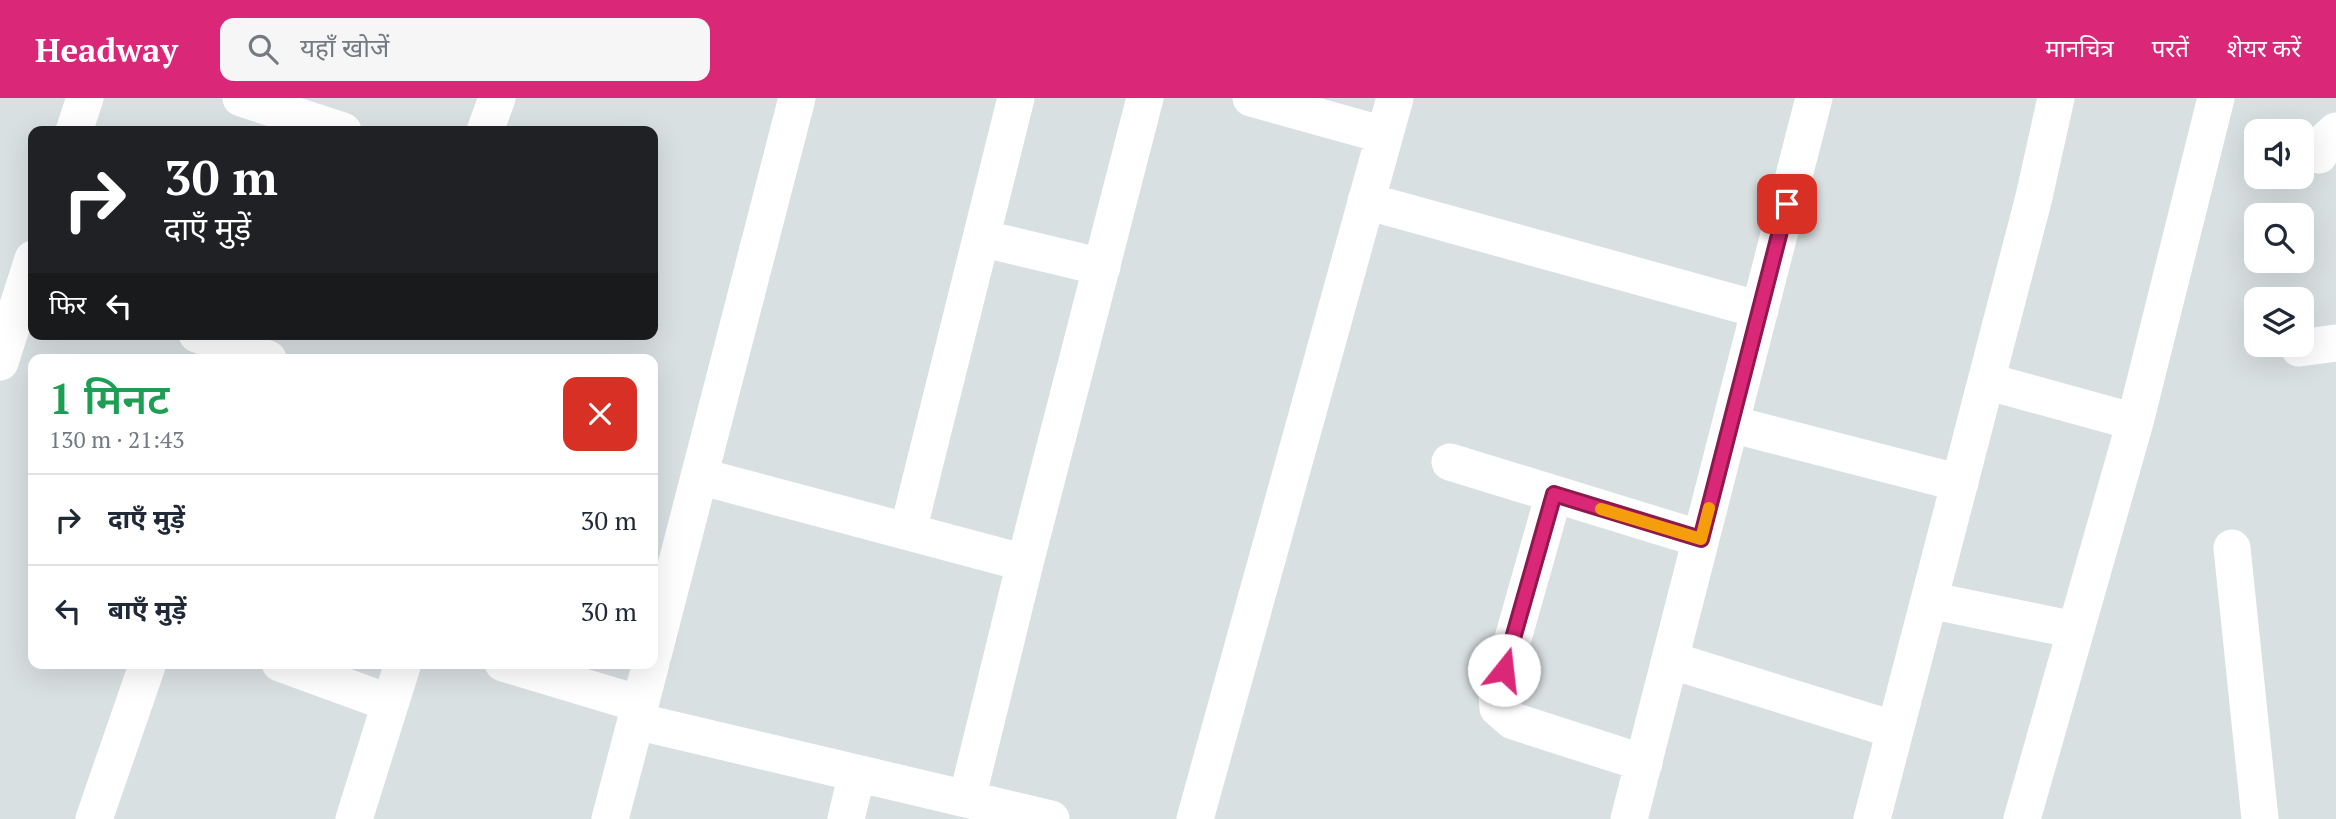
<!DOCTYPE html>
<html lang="hi">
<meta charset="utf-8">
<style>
body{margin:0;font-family:"PT Serif","Noto Sans Devanagari",serif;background:#f6f6f7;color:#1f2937;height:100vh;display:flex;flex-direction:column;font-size:26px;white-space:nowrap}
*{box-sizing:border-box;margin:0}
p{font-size:23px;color:#747a83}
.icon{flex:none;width:38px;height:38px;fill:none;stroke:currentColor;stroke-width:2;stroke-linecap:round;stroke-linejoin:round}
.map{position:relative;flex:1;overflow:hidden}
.details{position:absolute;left:28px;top:256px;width:630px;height:315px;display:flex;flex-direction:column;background:#fff;border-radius:14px;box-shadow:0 7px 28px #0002}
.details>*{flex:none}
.banner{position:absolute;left:28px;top:28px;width:630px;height:214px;border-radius:14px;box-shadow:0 7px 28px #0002;background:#202124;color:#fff;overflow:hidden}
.fabs{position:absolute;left:2244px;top:21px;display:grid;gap:14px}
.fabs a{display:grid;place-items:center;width:70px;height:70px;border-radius:14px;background:#fff;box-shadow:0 7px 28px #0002;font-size:35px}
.pin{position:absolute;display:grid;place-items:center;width:60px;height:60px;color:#fff;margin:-30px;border-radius:14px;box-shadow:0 4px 10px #0006}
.me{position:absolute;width:77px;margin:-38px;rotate:16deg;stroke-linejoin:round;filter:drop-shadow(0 0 5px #0008)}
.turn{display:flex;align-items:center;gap:24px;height:147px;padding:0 21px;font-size:32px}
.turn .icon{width:91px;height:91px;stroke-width:2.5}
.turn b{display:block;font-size:49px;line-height:60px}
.then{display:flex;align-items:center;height:66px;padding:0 21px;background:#0003;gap:14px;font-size:26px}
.round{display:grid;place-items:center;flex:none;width:74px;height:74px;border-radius:14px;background:#f6f6f7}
.overview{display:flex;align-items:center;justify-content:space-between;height:119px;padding:0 21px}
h1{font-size:42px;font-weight:600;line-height:52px;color:#1e9e55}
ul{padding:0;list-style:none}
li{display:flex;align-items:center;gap:21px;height:91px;padding:0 21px;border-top:2px solid #e0e1e3}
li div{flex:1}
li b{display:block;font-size:26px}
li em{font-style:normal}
header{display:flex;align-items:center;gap:42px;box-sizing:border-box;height:98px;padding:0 35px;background:#db2777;color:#fff}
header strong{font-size:33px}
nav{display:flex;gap:38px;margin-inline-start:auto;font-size:24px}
.search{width:490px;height:63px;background:#f6f6f7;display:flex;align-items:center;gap:18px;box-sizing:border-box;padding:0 24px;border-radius:14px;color:#747a83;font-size:26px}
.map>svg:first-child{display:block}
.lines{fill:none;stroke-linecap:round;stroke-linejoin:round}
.minor{stroke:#fff;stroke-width:37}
.route-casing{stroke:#8e194d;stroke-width:18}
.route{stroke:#db2777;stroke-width:12}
.slow{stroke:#f59e0b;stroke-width:12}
</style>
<header>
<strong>Headway</strong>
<div class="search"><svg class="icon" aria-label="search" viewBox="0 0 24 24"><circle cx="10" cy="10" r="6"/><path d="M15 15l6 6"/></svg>यहाँ खोजें</div>
<nav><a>मानचित्र</a><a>परतें</a><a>शेयर करें</a></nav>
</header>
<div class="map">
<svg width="2336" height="721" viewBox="0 0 2336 721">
<rect width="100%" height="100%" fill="#d9e0e2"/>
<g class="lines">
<!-- minor -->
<path class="minor" d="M 241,0 L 343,33
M 1251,0 L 1384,37
M 74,33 L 85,0
M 485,33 L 497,0
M 2319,57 L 2326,42 L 2336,33
M 1366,103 L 1760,212
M 981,140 L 1102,169
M 197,236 L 268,261
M 2299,250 L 2336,245
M 0,264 L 33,161
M 1986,283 L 2135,324
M 1731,326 L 1960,385
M 1450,364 L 1701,441
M 699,378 L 1025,465 L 967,701
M 1554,396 L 1497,597 L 1498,610 L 1513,623 L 1644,665
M 908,433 L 1016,0
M 2232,450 L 2260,721
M 1025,465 L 1145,0
M 1929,502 L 2075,532
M 653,557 L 797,0
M 1670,562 L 1895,632
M 280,565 L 390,605
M 503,565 L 640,606
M 636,623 L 1051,721
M 94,721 L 148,565
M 354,721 L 403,565
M 610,721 L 651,565
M 846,721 L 857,675
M 1195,721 L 1395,0
M 1629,721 L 1814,0
M 1872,721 L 2034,99 L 2056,0
M 2022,721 L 2135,324 L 2216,0"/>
</g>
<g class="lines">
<!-- route casing -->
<g class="route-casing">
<path id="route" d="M 1504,572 L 1554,396 L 1701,441 L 1787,106"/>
</g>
<!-- route -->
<use href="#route" class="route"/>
<!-- slow -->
<path class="slow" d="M 1601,411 L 1701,441 L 1709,410"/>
</g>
</svg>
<div class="fabs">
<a><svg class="icon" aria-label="sound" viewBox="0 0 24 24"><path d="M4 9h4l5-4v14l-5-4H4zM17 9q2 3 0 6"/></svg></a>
<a><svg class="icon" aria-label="search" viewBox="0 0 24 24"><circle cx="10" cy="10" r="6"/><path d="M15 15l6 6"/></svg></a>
<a><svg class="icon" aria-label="layers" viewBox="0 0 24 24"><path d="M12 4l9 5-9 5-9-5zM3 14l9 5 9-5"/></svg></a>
</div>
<div class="pin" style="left:1787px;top:106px;background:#d93025"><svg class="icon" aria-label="arrive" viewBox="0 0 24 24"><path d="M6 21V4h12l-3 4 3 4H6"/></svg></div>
<svg class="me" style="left:1504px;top:572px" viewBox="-20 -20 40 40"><circle r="19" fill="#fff"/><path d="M0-13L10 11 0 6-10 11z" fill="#db2777"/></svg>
<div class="banner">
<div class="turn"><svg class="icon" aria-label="right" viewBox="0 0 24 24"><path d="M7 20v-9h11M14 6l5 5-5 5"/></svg><div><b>30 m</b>दाएँ मुड़ें</div></div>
<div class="then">फिर<svg class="icon" aria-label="left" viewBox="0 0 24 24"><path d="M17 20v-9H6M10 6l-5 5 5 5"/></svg></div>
</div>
<section class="details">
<div class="overview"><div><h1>1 मिनट</h1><p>130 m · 21:43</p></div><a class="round" style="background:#d93025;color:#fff"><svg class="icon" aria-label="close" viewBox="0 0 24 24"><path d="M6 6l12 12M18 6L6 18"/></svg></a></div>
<ul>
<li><svg class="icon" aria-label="right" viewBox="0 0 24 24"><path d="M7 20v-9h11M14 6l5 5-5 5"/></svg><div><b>दाएँ मुड़ें</b></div><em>30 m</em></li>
<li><svg class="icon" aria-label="left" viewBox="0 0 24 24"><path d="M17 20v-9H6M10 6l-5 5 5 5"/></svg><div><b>बाएँ मुड़ें</b></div><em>30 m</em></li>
</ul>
</section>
</div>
